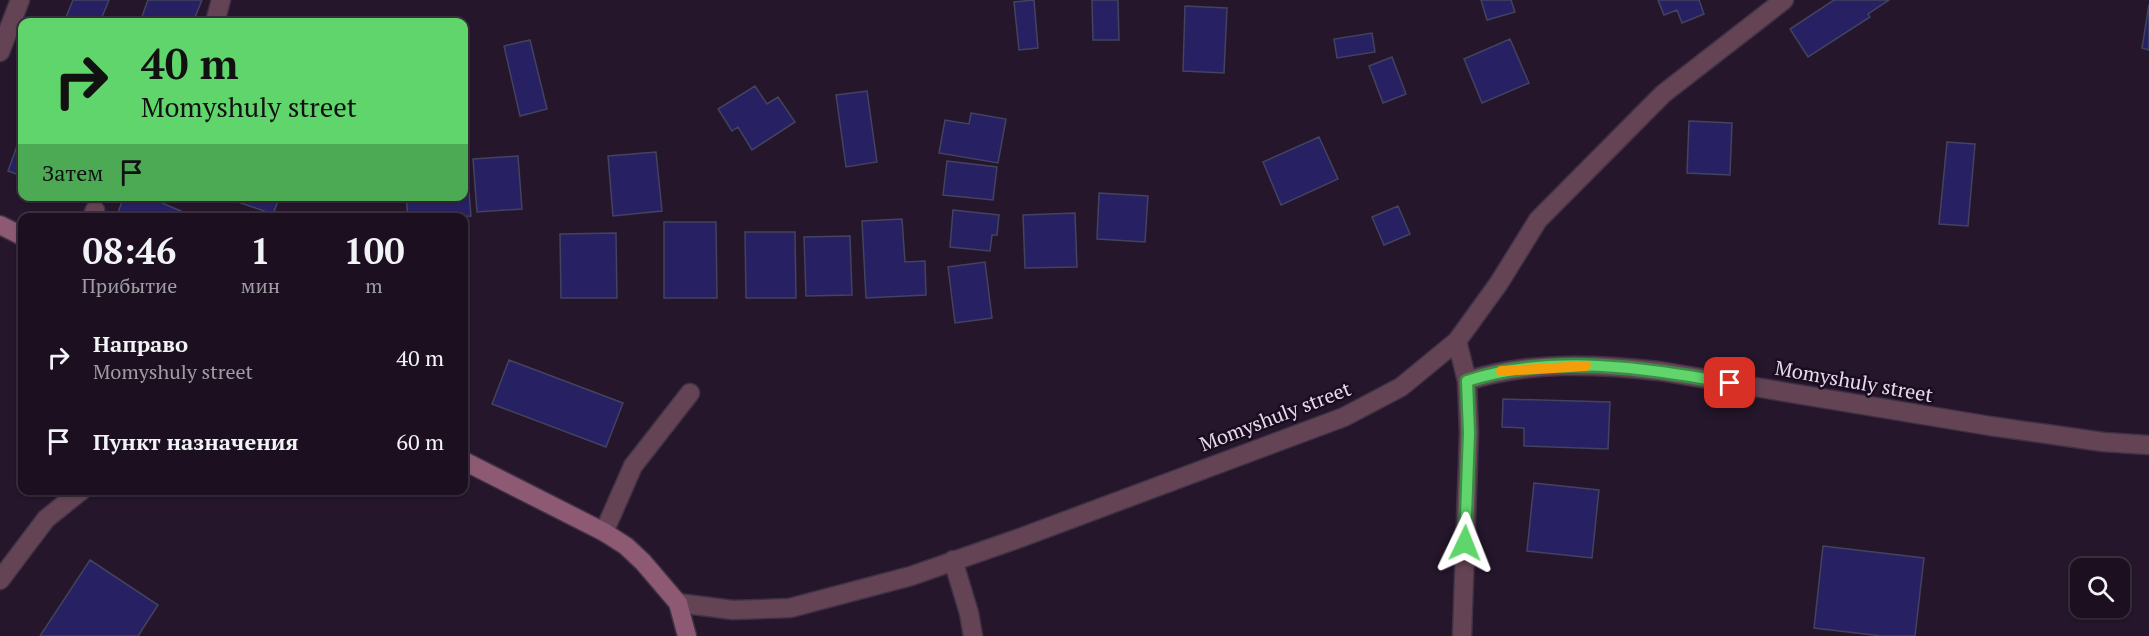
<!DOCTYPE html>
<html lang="ru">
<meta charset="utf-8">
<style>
body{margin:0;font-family:"PT Serif",serif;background:#251929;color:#f1f3f6;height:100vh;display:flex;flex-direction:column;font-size:22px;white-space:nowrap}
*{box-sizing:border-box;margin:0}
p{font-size:20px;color:#a09da5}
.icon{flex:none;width:33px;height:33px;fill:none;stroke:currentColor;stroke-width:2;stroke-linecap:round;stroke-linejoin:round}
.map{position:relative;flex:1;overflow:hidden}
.panel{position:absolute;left:18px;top:213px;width:450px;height:282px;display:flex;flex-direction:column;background:#1c1020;border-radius:12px;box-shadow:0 2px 4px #0004,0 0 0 2px #3a303e}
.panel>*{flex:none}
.guide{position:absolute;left:18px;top:18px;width:450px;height:183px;border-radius:12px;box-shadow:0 2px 4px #0004,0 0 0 2px #3a303e;background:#60d56b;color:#111;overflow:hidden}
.tools{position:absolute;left:2070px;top:558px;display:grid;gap:12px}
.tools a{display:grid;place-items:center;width:60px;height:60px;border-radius:12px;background:#1c1020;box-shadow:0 2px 4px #0004,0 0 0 2px #3a303e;font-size:30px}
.pin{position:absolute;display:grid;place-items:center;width:51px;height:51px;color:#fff;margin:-26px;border-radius:12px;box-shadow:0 3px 9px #0006}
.me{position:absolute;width:66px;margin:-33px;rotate:2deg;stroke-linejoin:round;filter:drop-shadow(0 0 4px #0008)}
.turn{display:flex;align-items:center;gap:21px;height:126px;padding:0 24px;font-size:27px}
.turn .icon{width:78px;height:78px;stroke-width:2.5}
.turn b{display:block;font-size:42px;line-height:51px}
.then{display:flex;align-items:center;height:57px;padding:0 24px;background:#0003;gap:12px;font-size:22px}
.eta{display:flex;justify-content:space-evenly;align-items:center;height:102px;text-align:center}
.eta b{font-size:36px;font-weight:600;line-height:42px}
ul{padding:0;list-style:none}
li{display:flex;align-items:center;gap:18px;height:84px;padding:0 24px}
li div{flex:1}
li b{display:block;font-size:22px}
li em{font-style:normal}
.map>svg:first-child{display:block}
.building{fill:#272164;stroke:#42435e;stroke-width:1.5}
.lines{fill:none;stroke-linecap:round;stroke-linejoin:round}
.lane-casing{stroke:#403246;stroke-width:21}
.street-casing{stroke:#403246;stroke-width:21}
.secondary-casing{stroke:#403246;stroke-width:21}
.lane{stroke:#644454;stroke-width:18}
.street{stroke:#644454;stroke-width:18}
.secondary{stroke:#8d5973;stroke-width:18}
.route-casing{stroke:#3e8a46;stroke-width:15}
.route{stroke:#60d56b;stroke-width:10}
.slow{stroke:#f59e0b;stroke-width:10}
.labels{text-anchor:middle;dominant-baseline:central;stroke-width:5;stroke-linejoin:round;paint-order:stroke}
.street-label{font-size:20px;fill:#e5dbea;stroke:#1b0c21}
</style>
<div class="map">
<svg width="2149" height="636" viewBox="0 0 2149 636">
<rect width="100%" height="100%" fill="#25162b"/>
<!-- building -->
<path class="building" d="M 73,0 L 109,0 L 100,22 L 64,22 Z
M 148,0 L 202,0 L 193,22 L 140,22 Z
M 1034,0 L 1038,48 L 1019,50 L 1014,2 Z
M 1092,0 L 1118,0 L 1119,40 L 1093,40 Z
M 1481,0 L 1511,0 L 1515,12 L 1487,20 Z
M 1658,0 L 1699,0 L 1704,14 L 1682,23 L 1677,10 L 1664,15 Z
M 1834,0 L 1889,0 L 1868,14 L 1870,17 L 1808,57 L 1790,29 Z
M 2149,4 L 2149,50 L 2142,48 Z
M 1185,6 L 1227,8 L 1224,73 L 1183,71 Z
M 1372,33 L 1375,52 L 1337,58 L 1334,39 Z
M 1510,39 L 1529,83 L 1482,103 L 1464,59 Z
M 530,40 L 547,109 L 520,116 L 504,46 Z
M 1392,57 L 1406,94 L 1383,103 L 1369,66 Z
M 755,86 L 767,104 L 778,97 L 795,122 L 752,150 L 738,127 L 732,131 L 718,109 Z
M 867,91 L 877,162 L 846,167 L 836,95 Z
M 971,113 L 1006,119 L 998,163 L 939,153 L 945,120 L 969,124 Z
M 1689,121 L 1732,123 L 1730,175 L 1687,173 Z
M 22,132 L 22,176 L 8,171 Z
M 1319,137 L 1338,179 L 1281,205 L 1263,162 Z
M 1947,142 L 1975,144 L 1968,226 L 1939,224 Z
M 656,152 L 662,211 L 613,216 L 608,156 Z
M 518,156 L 522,209 L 477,212 L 473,159 Z
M 464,158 L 466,158 L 471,216 L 408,218 L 406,196 L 464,196 Z
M 947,161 L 997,167 L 993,200 L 943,195 Z
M 1099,193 L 1148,196 L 1145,242 L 1097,239 Z
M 124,196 L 146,196 L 197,218 L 116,218 Z
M 233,196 L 280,196 L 273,214 L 232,200 Z
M 1398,206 L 1410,234 L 1384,245 L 1372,217 Z
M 953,210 L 999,215 L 997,235 L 992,235 L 990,251 L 950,247 Z
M 1075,213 L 1077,267 L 1025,268 L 1023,215 Z
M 902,219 L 905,262 L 925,261 L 926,295 L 866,298 L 862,221 Z
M 664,222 L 716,222 L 717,298 L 664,298 Z
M 745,232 L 795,232 L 796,298 L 746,298 Z
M 616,233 L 617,298 L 561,298 L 560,234 Z
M 850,236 L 852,295 L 806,296 L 804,237 Z
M 985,262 L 992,318 L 955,323 L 948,267 Z
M 509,360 L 623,403 L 606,447 L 492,404 Z
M 1503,399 L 1610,402 L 1608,449 L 1524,446 L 1524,428 L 1502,427 Z
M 1534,483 L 1599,490 L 1592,558 L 1527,551 Z
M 1823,546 L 1924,558 L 1915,636 L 1882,636 L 1814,628 Z
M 90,560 L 158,605 L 138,636 L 40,636 Z"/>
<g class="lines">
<!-- lane casing -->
<g class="lane-casing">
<path id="lane" d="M 215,22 L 221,0"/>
</g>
<!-- street casing -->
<g class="street-casing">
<path id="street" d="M 0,52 L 20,0
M 92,218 L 95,210
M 1457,341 L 1467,381 L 1469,433 L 1462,636
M 1467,381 C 1528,361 1595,364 1659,371 L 1990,426 L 2103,442 L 2149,445
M 604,532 L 633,466 L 690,393
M 953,560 L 969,613 L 973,636
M 0,580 L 46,519 L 82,490
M 678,603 L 733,610 L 790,608 L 911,576 L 1017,539 L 1344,417 L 1401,387 L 1457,341 L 1499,283 L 1538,220 L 1663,94 L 1784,0"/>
</g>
<!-- secondary casing -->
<g class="secondary-casing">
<path id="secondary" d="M 0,225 L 22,236
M 464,461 L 604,532 L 626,546 L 643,562 L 678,603 L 687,636"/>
</g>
<!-- lane -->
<use href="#lane" class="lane"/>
<!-- street -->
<use href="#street" class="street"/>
<!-- secondary -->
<use href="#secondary" class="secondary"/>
</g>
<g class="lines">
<!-- route casing -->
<g class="route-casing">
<path id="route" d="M 1465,543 L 1469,433 L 1467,381 C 1552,353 1644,368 1730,383"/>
</g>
<!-- route -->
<use href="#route" class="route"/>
<!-- slow -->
<path class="slow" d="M 1501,371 L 1586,366"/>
</g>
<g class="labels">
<!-- street labels -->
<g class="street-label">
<text transform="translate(1854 381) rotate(10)">Momyshuly street</text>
<text transform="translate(1275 416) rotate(-21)">Momyshuly street</text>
</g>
</g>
</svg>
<div class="tools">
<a><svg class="icon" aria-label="search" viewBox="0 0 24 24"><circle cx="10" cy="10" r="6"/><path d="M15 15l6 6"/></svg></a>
</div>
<div class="pin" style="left:1730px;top:383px;background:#d93025"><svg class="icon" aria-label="arrive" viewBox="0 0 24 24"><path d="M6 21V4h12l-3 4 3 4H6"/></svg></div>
<svg class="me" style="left:1465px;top:543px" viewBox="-20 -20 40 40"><path d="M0-17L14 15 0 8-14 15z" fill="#60d56b" stroke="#fff" stroke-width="4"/></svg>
<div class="guide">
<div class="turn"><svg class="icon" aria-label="right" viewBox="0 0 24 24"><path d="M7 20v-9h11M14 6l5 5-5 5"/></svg><div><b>40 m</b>Momyshuly street</div></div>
<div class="then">Затем<svg class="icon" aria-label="arrive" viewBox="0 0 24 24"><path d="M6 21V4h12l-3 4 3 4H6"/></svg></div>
</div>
<section class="panel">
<div class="eta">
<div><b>08:46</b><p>Прибытие</p></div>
<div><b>1</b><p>мин</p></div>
<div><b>100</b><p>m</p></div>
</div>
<ul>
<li><svg class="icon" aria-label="right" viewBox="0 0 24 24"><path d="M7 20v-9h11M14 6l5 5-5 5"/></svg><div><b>Направо</b><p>Momyshuly street</p></div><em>40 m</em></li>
<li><svg class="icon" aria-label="arrive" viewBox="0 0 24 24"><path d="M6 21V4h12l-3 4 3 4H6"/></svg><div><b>Пункт назначения</b></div><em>60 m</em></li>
</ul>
</section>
</div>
